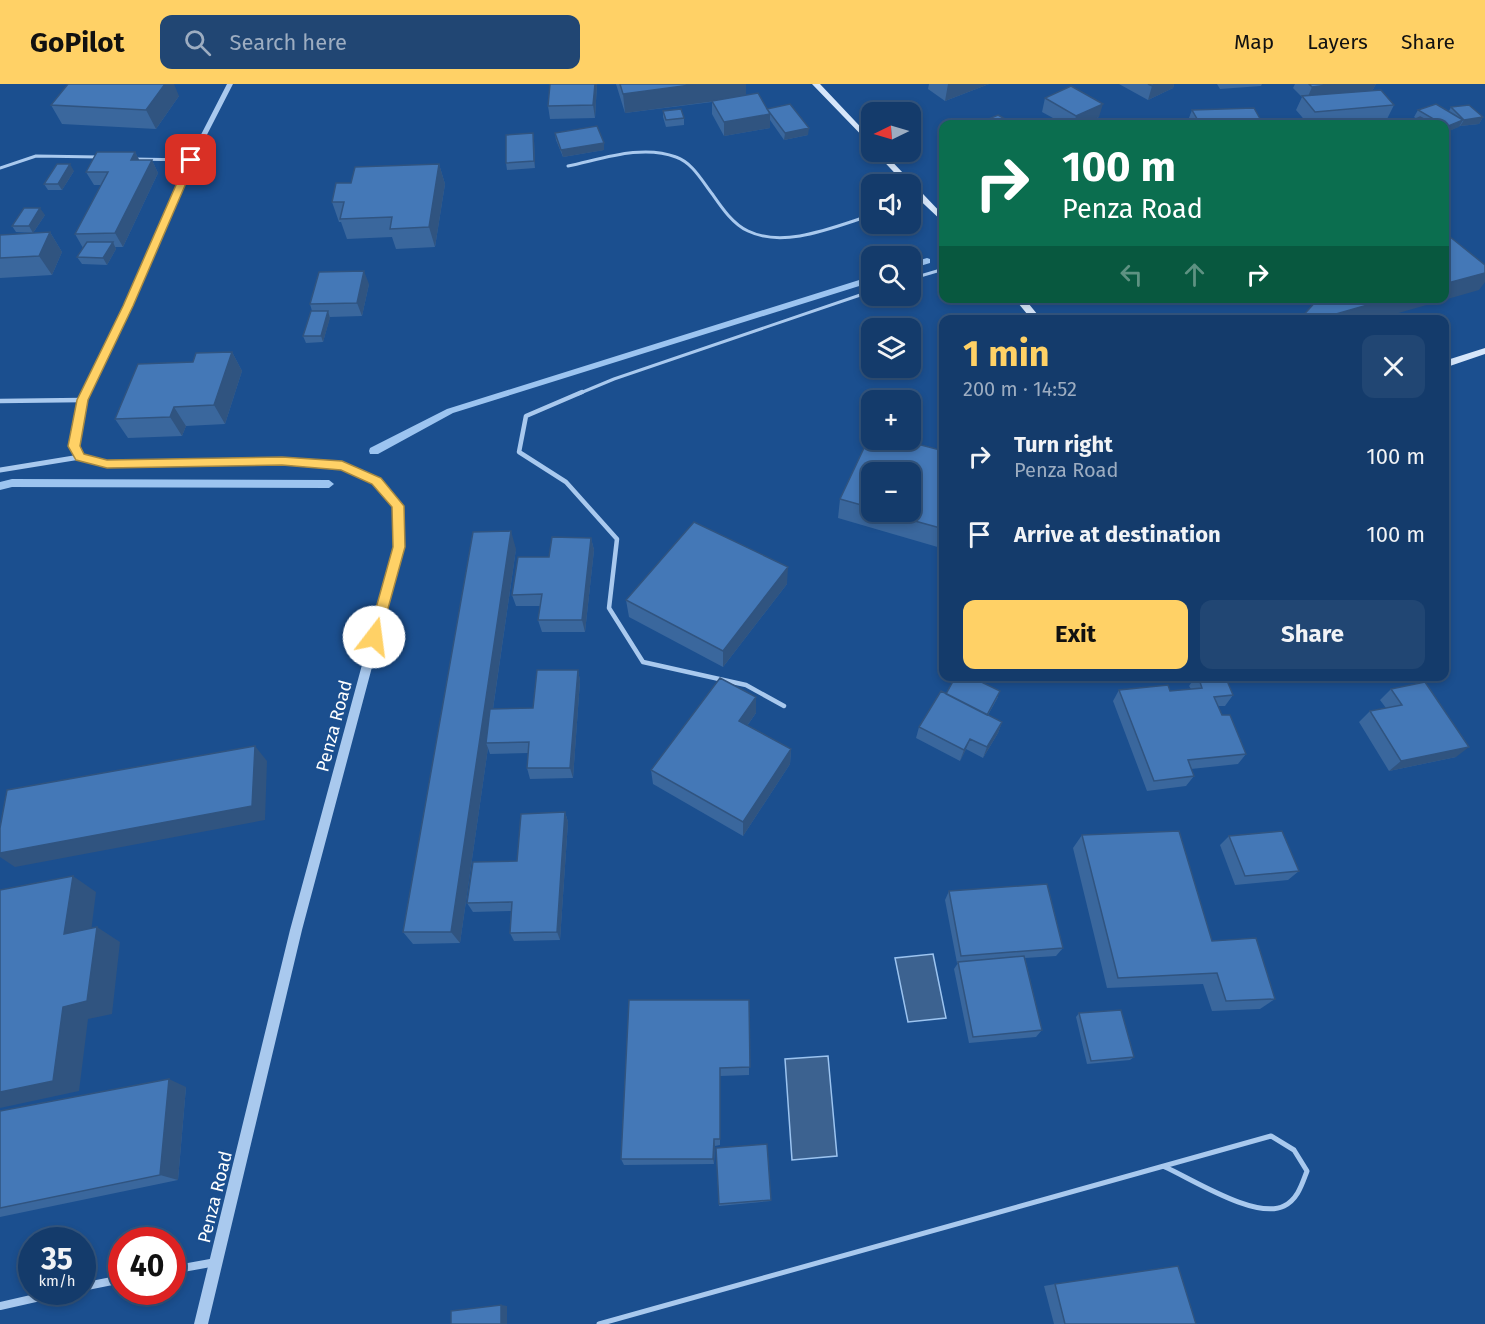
<!DOCTYPE html>
<meta charset="utf-8">
<style>
body{margin:0;font-family:"Fira Sans",sans-serif;background:#214673;color:#f1f3f6;height:100vh;display:flex;flex-direction:column;font-size:22px;white-space:nowrap}
*{box-sizing:border-box;margin:0}
p{font-size:20px;color:#9dadc1}
.icon{flex:none;width:33px;height:33px;fill:none;stroke:currentColor;stroke-width:2;stroke-linecap:round;stroke-linejoin:round}
.map{position:relative;flex:1;overflow:hidden}
.panel{position:absolute;left:939px;top:231px;width:510px;height:366px;display:flex;flex-direction:column;background:#143b6b;border-radius:12px;box-shadow:0 3px 9px #0003,0 0 0 2px #33557e}
.panel>*{flex:none}
.guide{position:absolute;left:939px;top:36px;width:510px;height:183px;border-radius:12px;box-shadow:0 3px 9px #0003,0 0 0 2px #33557e;background:#0b6e4f;color:#fff;overflow:hidden}
.needle{width:39px;rotate:265deg}
.tools{position:absolute;left:861px;top:18px;display:grid;gap:12px}
.tools a{display:grid;place-items:center;width:60px;height:60px;border-radius:12px;background:#143b6b;box-shadow:0 3px 9px #0003,0 0 0 2px #33557e;font-size:30px}
.speed{position:absolute;left:18px;top:1143px;display:flex;gap:12px;font-size:30px;font-weight:700;text-align:center}
.speed>*{display:grid;place-content:center;width:78px;height:78px;border-radius:50%;background:#143b6b;box-shadow:0 3px 9px #0003,0 0 0 2px #33557e;line-height:1}
.speed small{font-size:15px;font-weight:400}
.speed .limit{border:9px solid #d22;background:#fff;color:#111}
.pin{position:absolute;display:grid;place-items:center;width:51px;height:51px;color:#fff;margin:-26px;border-radius:12px;box-shadow:0 3px 9px #0006}
.me{position:absolute;width:66px;margin:-33px;rotate:15deg;stroke-linejoin:round;filter:drop-shadow(0 0 4px #0008)}
.turn{display:flex;align-items:center;gap:21px;height:126px;padding:0 24px;font-size:27px}
.turn .icon{width:78px;height:78px;stroke-width:2.5}
.turn b{display:block;font-size:42px;line-height:51px}
.lanes{display:flex;align-items:center;height:57px;padding:0 24px;background:#0003;justify-content:center;gap:30px;direction:ltr}
.lanes .off{opacity:.35}
.round{display:grid;place-items:center;flex:none;width:63px;height:63px;border-radius:12px;background:#214673}
.overview{display:flex;align-items:center;justify-content:space-between;height:102px;padding:0 24px}
h1{font-size:36px;font-weight:700;line-height:45px;color:#ffd166}
.primary-button{display:flex;gap:12px;margin-top:auto;padding:12px 24px}
.primary-button a{flex:1;height:69px;border-radius:12px;background:#ffd166;color:#111;font-size:24px;font-weight:700;line-height:69px;text-align:center}
.primary-button a+a{background:#214673;color:#f1f3f6}
ul{padding:0;list-style:none}
li{display:flex;align-items:center;gap:18px;height:78px;padding:0 24px}
li div{flex:1}
li b{display:block;font-size:22px}
li em{font-style:normal}
header{display:flex;align-items:center;gap:36px;box-sizing:border-box;height:84px;padding:0 30px;background:#ffd166;color:#111}
header strong{font-size:28px}
nav{display:flex;gap:33px;margin-inline-start:auto;font-size:21px}
.search{width:420px;height:54px;background:#214673;display:flex;align-items:center;gap:15px;box-sizing:border-box;padding:0 21px;border-radius:12px;color:#9dadc1;font-size:22px}
.map>svg:first-child{display:block}
.water{fill:#3c6290;stroke:#9cc4f0;stroke-width:1.5}
.lines{fill:none;stroke-linecap:round;stroke-linejoin:round}
.stream{fill:#9cc4f0;fill-rule:evenodd}
.service-far2{stroke:#a9c9ee;stroke-width:3}
.service-far1{stroke:#a9c9ee;stroke-width:4.5}
.service{stroke:#a9c9ee;stroke-width:5}
.minor-far1{stroke:#a9c9ee;stroke-width:5}
.minor{stroke:#a9c9ee;stroke-width:8}
.tertiary{fill:#a9c9ee;fill-rule:evenodd}
.secondary{fill:#d6e6fa;fill-rule:evenodd}
.wall{fill:#3a679d;fill-rule:evenodd}
.shaded-wall{fill:#305480}
.building{fill:#4478b7;stroke:#305480;stroke-width:1.5}
.route{fill:#ffd166;stroke:#a68842;stroke-width:1.5}
.labels{text-anchor:middle;dominant-baseline:central;stroke-width:4.5;stroke-linejoin:round;paint-order:stroke}
.street-label{font-size:18px;fill:#fff;stroke:#1b4f8f}
</style>
<header>
<strong>GoPilot</strong>
<div class="search"><svg class="icon" aria-label="search" viewBox="0 0 24 24"><circle cx="10" cy="10" r="6"/><path d="M15 15l6 6"/></svg>Search here</div>
<nav><a>Map</a><a>Layers</a><a>Share</a></nav>
</header>
<div class="map">
<svg width="1485" height="1240" viewBox="0 0 1485 1240">
<rect width="100%" height="100%" fill="#1b4f8f"/>
<!-- water -->
<path class="water" d="M 933,870 L 946,934 L 908,938 L 895,874 Z
M 828,972 L 837,1072 L 792,1076 L 785,975 Z"/>
<g class="lines">
<!-- stream -->
<path class="stream" d="M 927,174 L 930,175 L 930,179 L 910,185 L 910,179 Z
M 872,192 L 872,198 L 453,329 L 378,370 L 370,370 L 369,367 L 370,364 L 447,325 Z
M 12,395 L 329,396 L 334,400 L 329,404 L 12,403 L 0,406 L 0,398 Z"/>
<!-- service-far2 -->
<path class="service-far2" d="M 134,75 L 191,76
M 568,82 C 602,75 642,60 676,73 C 693,79 702,97 713,111 C 722,124 733,140 748,147 C 785,165 836,142 872,131
M 0,84 L 36,72 L 99,73
M 910,121 L 925,117
M 910,195 L 944,185
M 578,310 L 614,295 L 872,207"/>
<!-- service-far1 -->
<path class="service-far1" d="M 582,308 L 526,332 L 519,368 L 566,398 L 617,455 L 609,524 L 643,578 L 746,601 L 784,622
M 0,317 L 82,316"/>
<!-- service -->
<path class="service" d="M 599,1240 L 1271,1052 L 1294,1066 L 1307,1087 C 1302,1100 1298,1115 1284,1122 C 1256,1136 1192,1095 1165,1083"/>
<!-- minor-far1 -->
<path class="minor-far1" d="M 0,386 L 80,373"/>
<!-- minor -->
<path class="minor" d="M 172,1186 L 216,1178
M 82,1203 L 122,1195
M 0,1222 L 62,1208"/>
<!-- tertiary -->
<path class="tertiary" d="M 227,0 L 233,0 L 194,76 L 132,222 L 86,316 L 78,362 L 83,371 L 107,377 L 282,374 L 342,378 L 379,395 L 401,419 L 404,463 L 302,846 L 208,1240 L 194,1240 L 290,846 L 394,463 L 393,422 L 373,399 L 341,384 L 282,380 L 107,383 L 77,375 L 70,362 L 78,316 L 124,222 L 188,76 Z"/>
<!-- secondary -->
<path class="secondary" d="M 812,0 L 820,0 L 872,55 L 872,62 Z
M 875,68 L 883,68 L 944,132 L 944,139 L 910,107 L 910,100 L 905,100 Z
M 1014,214 L 1024,214 L 1042,236 L 1032,236 Z
M 1485,264 L 1485,270 L 1444,284 L 1444,277 Z"/>
</g>
<!-- wall -->
<path class="wall" d="M 597,0 L 595,34 L 550,35 L 548,22 Z
M 616,0 L 746,0 L 746,11 L 808,51 L 784,56 L 770,36 L 770,44 L 724,52 L 712,30 L 712,18 L 625,29 Z
M 929,0 L 989,0 L 945,17 L 928,5 Z
M 1119,0 L 1174,0 L 1173,4 L 1148,16 Z
M 1217,0 L 1262,0 L 1261,2 L 1220,5 Z
M 1295,0 L 1376,0 L 1372,7 L 1394,21 L 1387,35 L 1308,40 L 1296,26 L 1302,13 L 1293,4 Z
M 179,12 L 156,45 L 62,40 L 51,21 Z
M 1045,14 L 1099,33 L 1084,40 L 1064,40 L 1042,28 Z
M 1451,23 L 1483,33 L 1479,40 L 1460,42 L 1444,49 L 1444,40 L 1404,40 L 1417,35 L 1414,33 L 1418,26 L 1449,27 Z
M 1192,26 L 1263,40 L 1188,40 L 1187,39 Z
M 663,27 L 684,34 L 684,41 L 666,43 L 663,33 Z
M 533,49 L 534,56 L 535,84 L 507,86 L 506,79 Z
M 555,49 L 604,66 L 563,73 L 556,56 Z
M 135,68 L 139,76 L 152,76 L 158,89 L 123,163 L 115,163 L 116,165 L 107,181 L 82,180 L 77,173 L 83,164 L 75,150 L 101,101 L 94,101 L 86,88 Z
M 439,80 L 445,100 L 435,163 L 396,165 L 392,153 L 347,155 L 341,138 L 339,138 L 332,118 L 351,99 Z
M 74,87 L 62,106 L 48,106 L 44,100 Z
M 45,131 L 33,149 L 16,148 L 12,142 Z
M 50,148 L 62,168 L 52,191 L 0,194 L 0,151 Z
M 369,200 L 362,232 L 330,233 L 323,258 L 306,259 L 303,252 L 312,227 L 310,220 Z
M 232,268 L 242,287 L 225,340 L 186,342 L 182,352 L 128,354 L 115,335 L 193,278 Z
M 872,347 L 872,356 L 902,356 L 944,367 L 944,456 L 941,464 L 838,434 L 840,415 ZM 872,388 L 910,388 L 910,428 L 872,428 Z
M 591,454 L 594,466 L 585,548 L 542,548 L 538,536 L 540,522 L 516,522 L 512,511 L 549,473 Z
M 516,465 L 493,625 L 533,624 L 578,586 L 580,597 L 573,694 L 530,695 L 527,684 L 528,669 L 490,670 L 488,664 L 460,859 L 413,860 L 403,848 Z
M 787,500 L 723,583 L 629,533 L 626,516 Z
M 1196,592 L 1225,592 L 1233,611 L 1225,622 L 1218,622 L 1222,631 L 1246,670 L 1238,680 L 1191,685 L 1194,692 L 1186,702 L 1147,707 L 1113,617 L 1119,606 L 1170,607 L 1191,605 L 1189,602 Z
M 1391,605 L 1456,673 L 1389,687 L 1359,638 L 1370,627 L 1386,624 L 1380,616 Z
M 946,610 L 998,613 L 988,631 L 1002,638 L 998,649 L 983,674 L 966,665 L 960,677 L 916,654 L 919,643 Z
M 756,613 L 756,629 L 747,642 L 791,665 L 790,680 L 743,752 L 653,700 L 651,686 Z
M 565,728 L 568,738 L 560,856 L 514,857 L 510,849 L 511,827 L 473,828 L 467,819 L 517,777 Z
M 1082,751 L 1212,857 L 1275,915 L 1260,925 L 1212,927 L 1203,900 L 1107,904 L 1073,764 Z
M 1229,752 L 1299,787 L 1288,796 L 1235,801 L 1220,761 Z
M 949,807 L 1063,864 L 1056,872 L 1025,874 L 1042,946 L 1036,953 L 969,959 L 954,885 L 958,879 L 957,879 L 945,816 Z
M 749,916 L 749,991 L 720,992 L 720,1061 L 715,1062 L 714,1080 L 624,1081 L 621,1075 Z
M 1079,929 L 1134,973 L 1130,976 L 1087,980 L 1076,933 Z
M 186,1003 L 178,1096 L 0,1133 L 0,1027 Z
M 716,1064 L 771,1116 L 771,1117 L 719,1122 Z
M 1055,1200 L 1196,1240 L 1054,1240 L 1044,1202 Z"/>
<!-- shaded-wall -->
<path class="shaded-wall" d="M 165,0 L 174,0 L 179,12 L 156,45 L 146,26 Z
M 595,0 L 597,0 L 595,34 L 593,21 Z
M 698,0 L 746,0 L 746,13 L 625,29 L 623,10 Z
M 948,0 L 989,0 L 945,17 Z
M 1157,0 L 1174,0 L 1173,4 L 1148,16 L 1152,2 Z
M 1335,0 L 1376,0 L 1372,7 L 1306,17 L 1312,3 Z
M 1103,20 L 1099,33 L 1084,40 L 1074,40 L 1076,32 Z
M 770,30 L 770,44 L 724,52 L 724,38 Z
M 1483,33 L 1479,40 L 1460,42 L 1464,36 Z
M 1463,36 L 1459,43 L 1444,49 L 1446,43 Z
M 809,44 L 808,51 L 784,56 L 785,49 Z
M 533,49 L 534,56 L 535,84 L 534,77 Z
M 604,59 L 604,66 L 563,73 L 561,66 Z
M 135,68 L 142,81 L 131,76 Z
M 152,76 L 158,89 L 123,163 L 115,149 Z
M 70,80 L 74,87 L 62,106 L 58,100 Z
M 439,80 L 445,100 L 435,163 L 429,143 Z
M 40,124 L 45,131 L 33,149 L 29,142 Z
M 50,148 L 62,168 L 52,191 L 39,172 Z
M 113,158 L 116,165 L 107,181 L 103,174 Z
M 364,187 L 369,200 L 362,232 L 357,219 Z
M 1485,189 L 1485,198 L 1479,206 L 1374,236 L 1315,236 L 1392,214 L 1444,214 L 1444,200 Z
M 328,227 L 330,234 L 323,258 L 321,252 Z
M 232,268 L 242,287 L 225,340 L 214,321 Z
M 174,323 L 186,342 L 182,352 L 170,333 Z
M 511,447 L 516,465 L 488,659 L 486,659 L 488,664 L 460,859 L 451,848 Z
M 591,454 L 594,466 L 585,548 L 582,536 Z
M 788,483 L 787,500 L 723,583 L 723,567 Z
M 578,586 L 580,597 L 573,694 L 570,684 Z
M 756,613 L 756,629 L 739,653 L 739,637 Z
M 1002,638 L 998,649 L 983,674 L 987,663 Z
M 970,655 L 966,665 L 960,677 L 964,666 Z
M 255,662 L 267,677 L 265,736 L 15,783 L 0,773 L 0,769 Z
M 1469,663 L 1456,673 L 1389,687 L 1401,677 Z
M 791,665 L 790,680 L 743,752 L 743,738 Z
M 565,728 L 568,738 L 560,856 L 557,848 Z
M 73,792 L 96,808 L 89,864 L 64,850 Z
M 97,843 L 120,858 L 112,930 L 88,935 L 79,1007 L 0,1024 L 0,1008 L 63,923 Z
M 169,995 L 186,1003 L 178,1096 L 160,1091 Z
M 714,1055 L 715,1062 L 714,1080 L 713,1075 Z
M 501,1221 L 507,1222 L 507,1240 L 501,1240 Z"/>
<!-- building -->
<path class="building" d="M 68,0 L 165,0 L 146,26 L 51,21 Z
M 550,0 L 595,0 L 593,21 L 548,22 Z
M 620,0 L 698,0 L 623,10 Z
M 1148,0 L 1157,0 L 1152,2 Z
M 1309,0 L 1335,0 L 1312,3 Z
M 1071,2 L 1103,20 L 1076,32 L 1045,14 Z
M 1381,6 L 1394,21 L 1315,28 L 1302,12 Z
M 758,9 L 770,30 L 724,38 L 712,17 Z
M 790,20 L 809,44 L 785,49 L 767,25 Z
M 1436,20 L 1463,36 L 1446,43 L 1444,40 L 1442,40 L 1418,26 Z
M 1469,21 L 1483,33 L 1464,36 L 1451,23 Z
M 1254,24 L 1263,40 L 1200,40 L 1192,26 Z
M 681,25 L 684,34 L 666,36 L 663,27 Z
M 998,31 L 1014,40 L 977,40 Z
M 1420,33 L 1434,40 L 1404,40 Z
M 597,42 L 604,59 L 561,66 L 555,49 Z
M 533,49 L 534,77 L 506,79 L 506,51 Z
M 97,68 L 135,68 L 131,76 L 152,76 L 115,149 L 75,150 L 108,88 L 86,88 Z
M 57,80 L 70,80 L 58,100 L 44,100 Z
M 439,80 L 429,143 L 390,145 L 392,133 L 340,135 L 344,118 L 332,118 L 336,99 L 351,99 L 355,83 Z
M 24,124 L 40,124 L 29,142 L 12,142 Z
M 50,148 L 39,172 L 0,174 L 0,151 Z
M 1444,148 L 1485,181 L 1485,189 L 1444,200 Z
M 87,158 L 113,158 L 103,174 L 77,173 Z
M 364,187 L 357,219 L 310,220 L 319,188 Z
M 1319,214 L 1392,214 L 1315,236 L 1299,236 Z
M 311,227 L 328,227 L 321,252 L 303,252 Z
M 232,268 L 214,321 L 174,323 L 170,333 L 115,335 L 138,280 L 193,278 L 196,269 Z
M 872,347 L 872,356 L 902,356 L 944,367 L 944,445 L 882,428 L 910,428 L 910,388 L 872,388 L 872,424 L 840,415 Z
M 694,438 L 788,483 L 723,567 L 626,516 Z
M 511,447 L 451,848 L 403,848 L 473,448 Z
M 552,453 L 591,454 L 582,536 L 538,536 L 542,510 L 512,511 L 518,473 L 549,473 Z
M 537,586 L 578,586 L 570,684 L 527,684 L 529,658 L 486,659 L 490,625 L 533,624 Z
M 956,592 L 969,592 L 1000,607 L 987,631 L 946,610 Z
M 1198,592 L 1225,592 L 1233,611 L 1214,613 L 1222,631 L 1230,631 L 1246,670 L 1188,676 L 1194,692 L 1154,697 L 1119,606 L 1168,601 L 1170,607 L 1202,604 Z
M 720,594 L 756,613 L 739,637 L 791,665 L 743,738 L 651,686 Z
M 1425,598 L 1469,663 L 1401,677 L 1370,627 L 1402,621 L 1391,605 Z
M 941,607 L 1002,638 L 987,663 L 970,655 L 964,666 L 919,643 Z
M 255,662 L 252,722 L 0,769 L 0,744 L 7,706 Z
M 565,728 L 557,848 L 510,849 L 512,818 L 467,819 L 473,778 L 517,777 L 521,730 Z
M 1179,747 L 1212,857 L 1256,854 L 1275,915 L 1226,917 L 1217,889 L 1118,894 L 1082,751 Z
M 1282,747 L 1299,787 L 1245,792 L 1229,752 Z
M 73,792 L 64,850 L 97,843 L 87,917 L 63,923 L 53,997 L 0,1008 L 0,806 Z
M 1047,800 L 1063,864 L 961,872 L 949,807 Z
M 1024,872 L 1042,946 L 973,953 L 958,878 Z
M 629,916 L 749,916 L 750,983 L 720,984 L 720,1055 L 714,1055 L 713,1075 L 621,1075 Z
M 1121,926 L 1134,973 L 1091,977 L 1079,929 Z
M 169,995 L 160,1091 L 0,1124 L 0,1027 Z
M 767,1060 L 771,1116 L 719,1120 L 716,1064 Z
M 1178,1182 L 1196,1240 L 1065,1240 L 1055,1200 Z
M 501,1221 L 501,1240 L 451,1240 L 451,1227 Z"/>
<!-- route -->
<path class="route" d="M 191,74 L 196,76 L 133,222 L 88,316 L 80,362 L 84,370 L 107,376 L 282,373 L 342,377 L 381,394 L 404,422 L 405,463 L 379,557 L 370,557 L 368,553 L 393,463 L 392,423 L 372,400 L 341,386 L 282,381 L 107,384 L 76,376 L 68,362 L 77,316 L 123,222 L 187,76 Z"/>
<g class="labels">
<!-- street labels -->
<g class="street-label">
<text transform="translate(334 642) rotate(-75)">Penza Road</text>
<text transform="translate(215 1113) rotate(-76)">Penza Road</text>
</g>
</g>
</svg>
<div class="tools">
<a><svg class="needle" viewBox="-14 -14 28 28"><path d="M0-13l5 13h-10z" fill="#e53935"/><path d="M0 13l5-13h-10z" fill="#9dadc1"/></svg></a>
<a><svg class="icon" aria-label="sound" viewBox="0 0 24 24"><path d="M4 9h4l5-4v14l-5-4H4zM17 9q2 3 0 6"/></svg></a>
<a><svg class="icon" aria-label="search" viewBox="0 0 24 24"><circle cx="10" cy="10" r="6"/><path d="M15 15l6 6"/></svg></a>
<a><svg class="icon" aria-label="layers" viewBox="0 0 24 24"><path d="M12 4l9 5-9 5-9-5zM3 14l9 5 9-5"/></svg></a>
<a>+</a>
<a>−</a>
</div>
<div class="speed"><div>35<small>km/h</small></div><div class="limit">40</div></div>
<div class="pin" style="left:191px;top:76px;background:#d93025"><svg class="icon" aria-label="arrive" viewBox="0 0 24 24"><path d="M6 21V4h12l-3 4 3 4H6"/></svg></div>
<svg class="me" style="left:374px;top:553px" viewBox="-20 -20 40 40"><circle r="19" fill="#fff"/><path d="M0-13L10 11 0 6-10 11z" fill="#ffd166"/></svg>
<div class="guide">
<div class="turn"><svg class="icon" aria-label="right" viewBox="0 0 24 24"><path d="M7 20v-9h11M14 6l5 5-5 5"/></svg><div><b>100 m</b>Penza Road</div></div>
<div class="lanes"><svg class="icon off" aria-label="left" viewBox="0 0 24 24"><path d="M17 20v-9H6M10 6l-5 5 5 5"/></svg><svg class="icon off" aria-label="ahead" viewBox="0 0 24 24"><path d="M12 20V5M6 11l6-6 6 6"/></svg><svg class="icon" aria-label="right" viewBox="0 0 24 24"><path d="M7 20v-9h11M14 6l5 5-5 5"/></svg></div>
</div>
<section class="panel">
<div class="overview"><div><h1>1 min</h1><p>200 m · 14:52</p></div><a class="round"><svg class="icon" aria-label="close" viewBox="0 0 24 24"><path d="M6 6l12 12M18 6L6 18"/></svg></a></div>
<ul>
<li><svg class="icon" aria-label="right" viewBox="0 0 24 24"><path d="M7 20v-9h11M14 6l5 5-5 5"/></svg><div><b>Turn right</b><p>Penza Road</p></div><em>100 m</em></li>
<li><svg class="icon" aria-label="arrive" viewBox="0 0 24 24"><path d="M6 21V4h12l-3 4 3 4H6"/></svg><div><b>Arrive at destination</b></div><em>100 m</em></li>
</ul>
<div class="primary-button"><a>Exit</a><a>Share</a></div>
</section>
</div>
